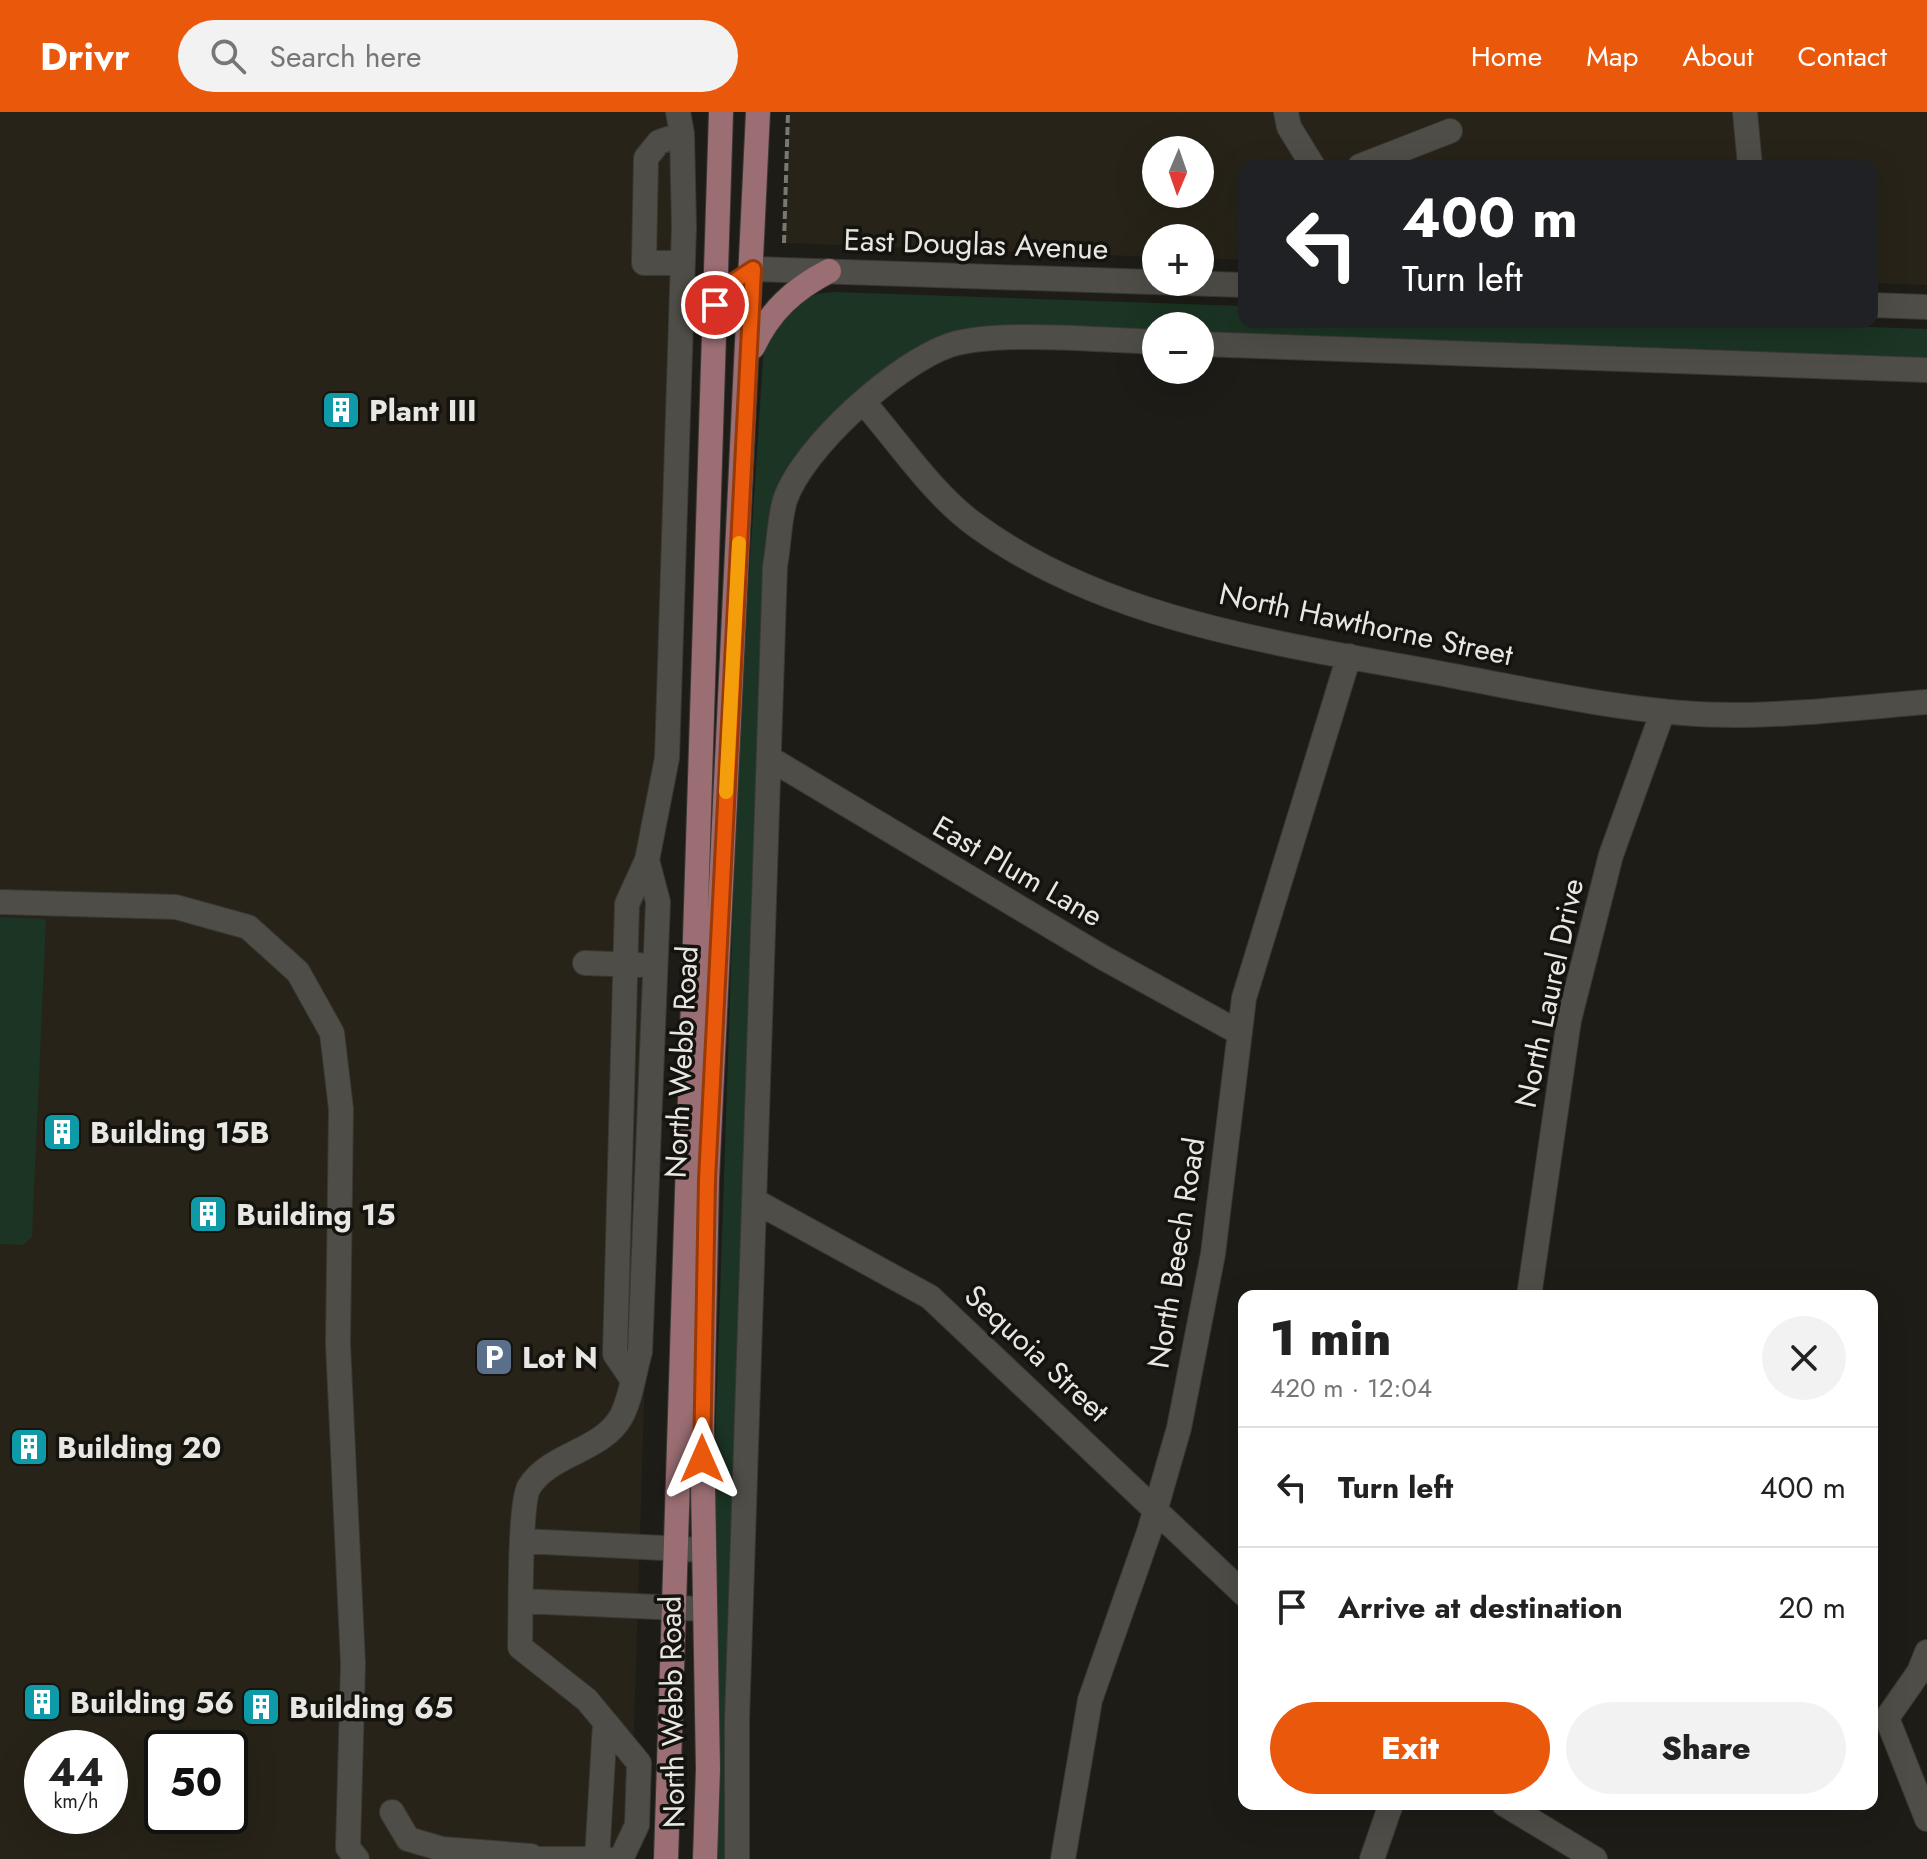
<!DOCTYPE html>
<meta charset="utf-8">
<style>
body{margin:0;font-family:Jost,sans-serif;background:#f2f2f2;color:#222;height:100vh;display:flex;flex-direction:column;font-size:30px;white-space:nowrap}
*{box-sizing:border-box;margin:0}
p{font-size:26px;color:#767676}
.icon{flex:none;width:44px;height:44px;fill:none;stroke:currentColor;stroke-width:2;stroke-linecap:round;stroke-linejoin:round}
.map{position:relative;flex:1;overflow:hidden}
.panel{position:absolute;left:1238px;top:1178px;width:640px;height:520px;display:flex;flex-direction:column;background:#fff;border-radius:16px;box-shadow:0 8px 32px #0002}
.panel>*{flex:none}
.guide{position:absolute;left:1238px;top:48px;width:640px;height:168px;border-radius:16px;box-shadow:0 8px 32px #0002;background:#202124;color:#fff;overflow:hidden}
.needle{width:52px;rotate:182deg}
.controls{position:absolute;left:1142px;top:24px;display:grid;gap:16px}
.controls a{display:grid;place-items:center;width:72px;height:72px;border-radius:50%;background:#fff;box-shadow:0 8px 32px #0002;font-size:40px}
.speed{position:absolute;left:24px;top:1618px;display:flex;gap:16px;font-size:40px;font-weight:700;text-align:center}
.speed>*{display:grid;place-content:center;width:104px;height:104px;border-radius:50%;background:#fff;box-shadow:0 8px 32px #0002;line-height:1}
.speed small{font-size:20px;font-weight:400}
.speed .limit{border:4px solid #111;border-radius:12px;background:#fff;color:#111}
.pin{position:absolute;display:grid;place-items:center;width:68px;height:68px;color:#fff;margin:-34px;border:4px solid #fff;border-radius:50%;box-shadow:0 2px 8px #0007}
.me{position:absolute;width:88px;margin:-44px;rotate:0deg;stroke-linejoin:round;filter:drop-shadow(0 0 6px #0008)}
.turn{display:flex;align-items:center;gap:28px;height:168px;padding:0 32px;font-size:36px}
.turn .icon{width:104px;height:104px;stroke-width:2.5}
.turn b{display:block;font-size:56px;line-height:68px}
.round{display:grid;place-items:center;flex:none;width:84px;height:84px;border-radius:42px;background:#f2f2f2}
.summary{display:flex;align-items:center;justify-content:space-between;height:136px;padding:0 32px}
h1{font-size:48px;font-weight:800;line-height:60px}
.action{display:flex;gap:16px;margin-top:auto;padding:16px 32px}
.action a{flex:1;height:92px;border-radius:48px;background:#ea580c;color:#fff;font-size:32px;font-weight:800;line-height:92px;text-align:center}
.action a+a{background:#f2f2f2;color:#222}
ul{padding:0;list-style:none}
li{display:flex;align-items:center;gap:24px;height:120px;padding:0 32px;border-top:2px solid #e0e0e0}
li div{flex:1}
li b{display:block;font-size:30px}
li em{font-style:normal}
header{display:flex;align-items:center;gap:48px;box-sizing:border-box;height:112px;padding:0 40px;background:#ea580c;color:#fff}
header strong{font-size:38px}
nav{display:flex;gap:44px;margin-inline-start:auto;font-size:28px}
.search{width:560px;height:72px;background:#f2f2f2;display:flex;align-items:center;gap:20px;box-sizing:border-box;padding:0 28px;border-radius:44px;color:#767676;font-size:30px}
.map>svg:first-child{display:block}
.built{fill:#272318;fill-rule:evenodd}
.green{fill:#1b3423}
.lines{fill:none;stroke-linecap:round;stroke-linejoin:round}
.minor-casing{stroke:#3a3835;stroke-width:26}
.major-casing{stroke:#3a3835;stroke-width:26}
.path{stroke:#7a7873;stroke-width:4;stroke-dasharray:8 4;stroke-linecap:butt}
.minor{stroke:#4f4d47;stroke-width:24}
.major{stroke:#9a6e73;stroke-width:24}
.route-casing{stroke:#983908;stroke-width:20}
.route{stroke:#ea580c;stroke-width:14}
.slow{stroke:#f59e0b;stroke-width:14}
.labels{text-anchor:middle;dominant-baseline:central;stroke-width:7;stroke-linejoin:round;paint-order:stroke}
.street-label{font-size:30px;fill:#e9e7e4;stroke:#15130e}
.poi-label{font-size:30px;font-weight:bold;fill:#e9e7e4;stroke:#15130e;text-anchor:start}
</style>
<header>
<strong>Drivr</strong>
<div class="search"><svg class="icon" aria-label="search" viewBox="0 0 24 24"><circle cx="10" cy="10" r="6"/><path d="M15 15l6 6"/></svg>Search here</div>
<nav><a>Home</a><a>Map</a><a>About</a><a>Contact</a></nav>
</header>
<div class="map">
<svg width="1927" height="1747" viewBox="0 0 1927 1747">
<rect width="100%" height="100%" fill="#1e1c17"/>
<!-- built -->
<path class="built" d="M 0,0 L 684,0 L 630,1747 L 0,1747 ZM 42,1636 L 110,1636 L 110,1704 L 42,1704 ZM 162,1636 L 230,1636 L 230,1704 L 162,1704 Z
M 789,0 L 1927,0 L 1927,173 L 1872,171 L 1872,54 L 1244,54 L 1244,148 L 1200,146 L 1200,126 L 1156,126 L 1156,145 L 784,131 ZM 1156,38 L 1200,38 L 1200,82 L 1156,82 Z"/>
<!-- green -->
<path class="green" d="M 834,180 L 1244,194 L 1244,210 L 1732,210 L 1927,217 L 1927,250 L 1200,224 L 1200,214 L 1156,214 L 1156,222 L 930,236 L 776,391 L 732,1747 L 717,1747 L 715,1332 L 739,618 L 763,247 C 772,206 789,183 834,180 Z
M 0,805 L 46,807 L 32,1125 L 23,1133 L 0,1132 Z"/>
<g class="lines">
<!-- minor casing -->
<g class="minor-casing">
<path id="minor" d="M 1286,0 L 1289,15 L 1313,54
M 1745,0 L 1750,54
M 682,22 L 659,30 L 646,46 L 644,151 L 682,151
M 1360,54 L 1450,19
M 753,157 L 1244,173
M 1872,193 L 1927,195
M 1200,232 L 1927,258
M 865,292 C 899,331 932,381 974,412 C 1110,512 1292,533 1454,564 C 1546,581 1640,603 1734,603 C 1798,603 1863,595 1927,590
M 769,646 L 1102,845 L 1240,921
M 647,748 L 667,646 L 684,115 L 682,22 L 678,0
M 0,790 L 176,795 L 248,815 L 298,860 L 332,921 L 341,997 L 338,1232 L 353,1552 L 348,1736 L 357,1747
M 585,851 L 639,853
M 755,1089 L 930,1185 L 1244,1482
M 1529,1184 L 1569,908 L 1611,743 L 1663,599
M 523,1429 L 703,1438
M 521,1489 L 704,1497
M 1887,1606 L 1927,1707
M 1887,1606 L 1919,1560 L 1927,1540
M 1504,1692 L 1595,1747
M 392,1700 L 408,1727 L 442,1737 L 531,1744
M 531,1747 L 607,1747
M 597,1747 L 605,1612
M 621,1747 L 637,1713 L 639,1651 L 587,1588 L 520,1535 C 521,1509 519,1392 529,1375 C 550,1341 601,1340 621,1305 C 631,1287 634,1260 640,1240 L 658,790 L 647,748 L 627,792 L 615,1242 L 632,1267
M 737,1747 L 737,1607 L 775,454 C 779,433 779,408 785,388 C 803,335 897,251 950,233 C 996,218 1104,228 1156,230
M 1063,1747 L 1090,1588 L 1149,1420 L 1179,1316 L 1213,1142 L 1244,886 L 1349,544
M 1372,1747 L 1391,1692"/>
</g>
<!-- major casing -->
<g class="major-casing">
<path id="major" d="M 753,235 C 770,199 794,177 829,159
M 666,1747 L 721,0
M 705,1747 L 708,1657 L 702,1316 L 707,1068 L 758,0"/>
</g>
<!-- path -->
<path class="path" d="M 784,131 L 788,0"/>
<!-- minor -->
<use href="#minor" class="minor"/>
<!-- major -->
<use href="#major" class="major"/>
</g>
<g class="lines">
<!-- route casing -->
<g class="route-casing">
<path id="route" d="M 702,1347 L 707,1068 L 753,157 L 724,176 L 715,193"/>
</g>
<!-- route -->
<use href="#route" class="route"/>
<!-- slow -->
<path class="slow" d="M 726,680 L 739,431"/>
</g>
<!-- icons -->
<defs>
<g id="building-square" transform="scale(2)"><rect x="-9" y="-9" width="18" height="18" rx="4" fill="#0f9aa8" stroke="#15130e"/><path d="M-4-6H4V6H1V3H-1V6H-4ZM-2.5-4.3h1.7v1.8h-1.7ZM.8-4.3h1.7v1.8H.8ZM-2.5-1h1.7V.8h-1.7ZM.8-1h1.7V.8H.8Z" fill="#fff"/></g>
<g id="parking-square" transform="scale(2)"><rect x="-9" y="-9" width="18" height="18" rx="4" fill="#5c6f8a" stroke="#15130e"/><path d="M-3.5-5.5H1a3.5 3.5 0 0 1 0 7H-1V5.5H-3.5ZM-1-3.4V-.6H.8a1.4 1.4 0 0 0 0-2.8Z" fill="#fff"/></g>
</defs>
<g fill-rule="evenodd">
<use href="#building-square" x="341" y="298"/>
<use href="#building-square" x="62" y="1020"/>
<use href="#building-square" x="208" y="1102"/>
<use href="#parking-square" x="494" y="1245"/>
<use href="#building-square" x="29" y="1335"/>
<use href="#building-square" x="42" y="1590"/>
<use href="#building-square" x="261" y="1595"/>
</g>
<g class="labels">
<!-- street labels -->
<g class="street-label">
<text transform="translate(976 132) rotate(2)">East Douglas Avenue</text>
<text transform="translate(1366 512) rotate(12)">North Hawthorne Street</text>
<text transform="translate(1018 759) rotate(30)">East Plum Lane</text>
<text transform="translate(1549 881) rotate(-78)">North Laurel Drive</text>
<text transform="translate(681 950) rotate(-87)">North Webb Road</text>
<text transform="translate(1176 1141) rotate(-81)">North Beech Road</text>
<text transform="translate(1037 1241) rotate(43)">Sequoia Street</text>
<text transform="translate(672 1600) rotate(-91)">North Webb Road</text>
</g>
<!-- poi labels -->
<g class="poi-label">
<text x="369" y="298">Plant III</text>
<text x="90" y="1020">Building 15B</text>
<text x="236" y="1102">Building 15</text>
<text x="522" y="1245">Lot N</text>
<text x="57" y="1335">Building 20</text>
<text x="70" y="1590">Building 56</text>
<text x="289" y="1595">Building 65</text>
</g>
</g>
</svg>
<div class="controls">
<a><svg class="needle" viewBox="-14 -14 28 28"><path d="M0-13l5 13h-10z" fill="#e53935"/><path d="M0 13l5-13h-10z" fill="#767676"/></svg></a>
<a>+</a>
<a>−</a>
</div>
<div class="speed"><div>44<small>km/h</small></div><div class="limit">50</div></div>
<div class="pin" style="left:715px;top:193px;background:#d93025"><svg class="icon" aria-label="arrive" viewBox="0 0 24 24"><path d="M6 21V4h12l-3 4 3 4H6"/></svg></div>
<svg class="me" style="left:702px;top:1347px" viewBox="-20 -20 40 40"><path d="M0-17L14 15 0 8-14 15z" fill="#ea580c" stroke="#fff" stroke-width="4"/></svg>
<div class="guide">
<div class="turn"><svg class="icon" aria-label="left" viewBox="0 0 24 24"><path d="M17 20v-9H6M10 6l-5 5 5 5"/></svg><div><b>400 m</b>Turn left</div></div>
</div>
<section class="panel">
<div class="summary"><div><h1>1 min</h1><p>420 m · 12:04</p></div><a class="round"><svg class="icon" aria-label="close" viewBox="0 0 24 24"><path d="M6 6l12 12M18 6L6 18"/></svg></a></div>
<ul>
<li><svg class="icon" aria-label="left" viewBox="0 0 24 24"><path d="M17 20v-9H6M10 6l-5 5 5 5"/></svg><div><b>Turn left</b></div><em>400 m</em></li>
<li><svg class="icon" aria-label="arrive" viewBox="0 0 24 24"><path d="M6 21V4h12l-3 4 3 4H6"/></svg><div><b>Arrive at destination</b></div><em>20 m</em></li>
</ul>
<div class="action"><a>Exit</a><a>Share</a></div>
</section>
</div>
